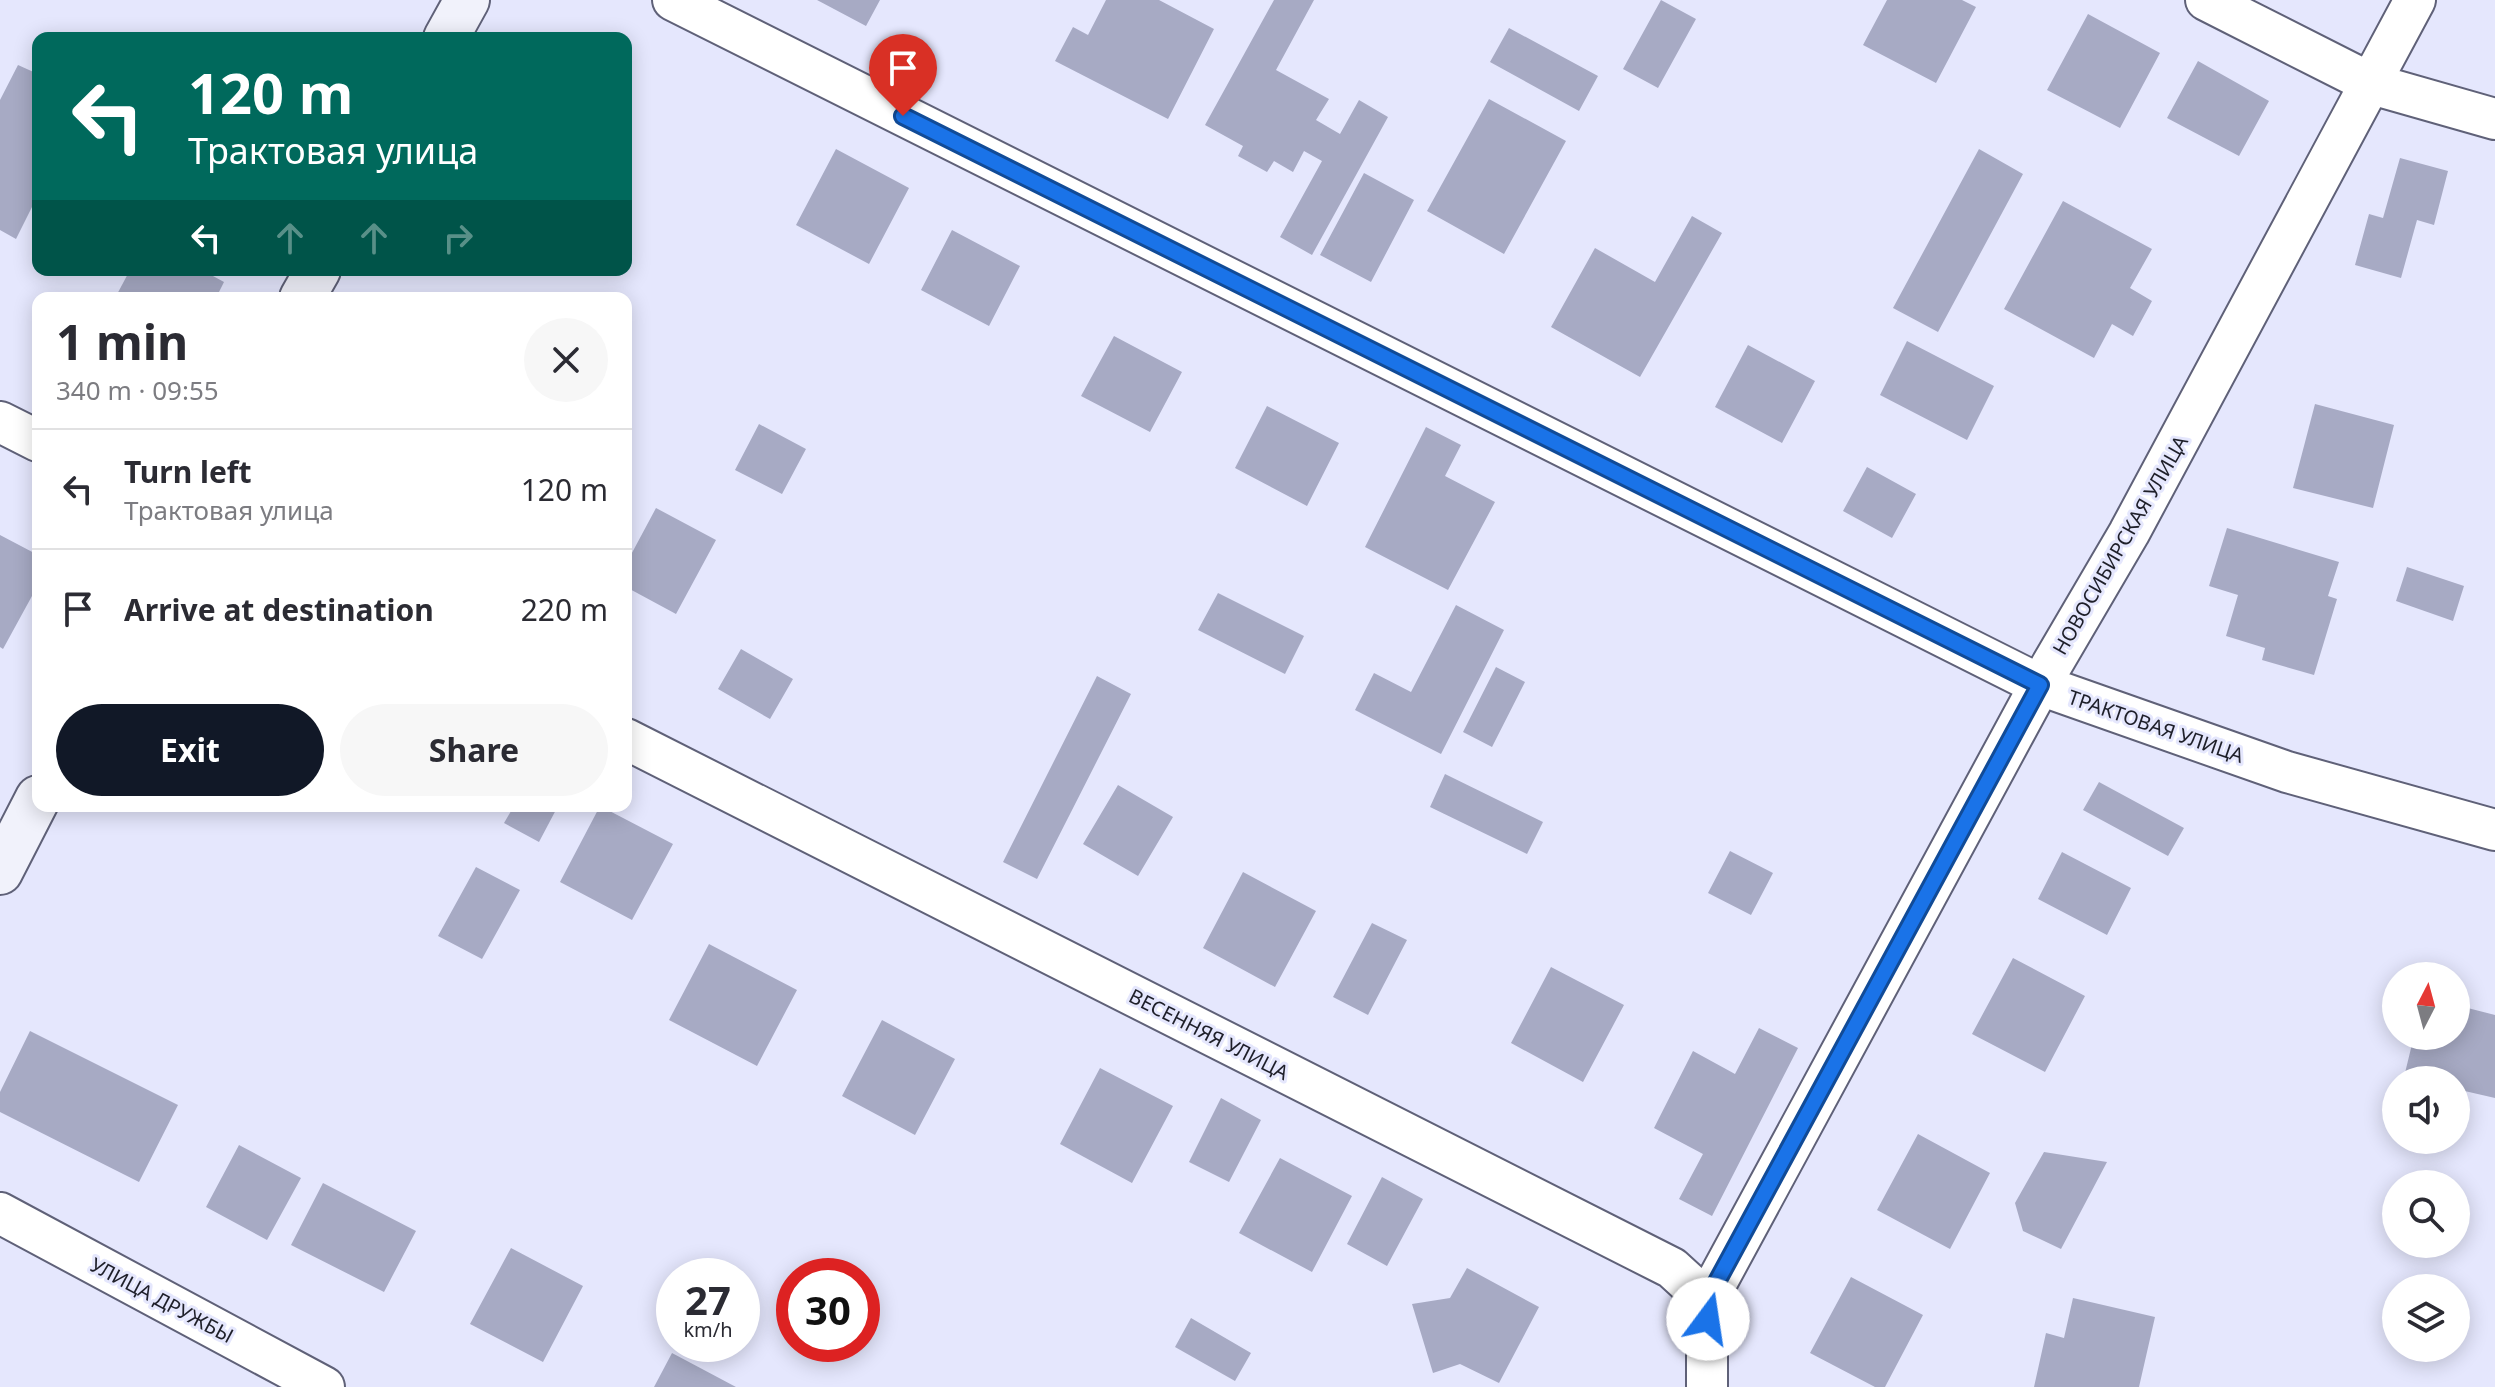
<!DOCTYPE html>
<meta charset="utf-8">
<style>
body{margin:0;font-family:"Noto Sans",sans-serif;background:#f7f7f7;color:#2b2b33;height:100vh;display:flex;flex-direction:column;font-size:30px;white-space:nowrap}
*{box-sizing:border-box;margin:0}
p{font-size:26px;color:#7c7c81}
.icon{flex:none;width:44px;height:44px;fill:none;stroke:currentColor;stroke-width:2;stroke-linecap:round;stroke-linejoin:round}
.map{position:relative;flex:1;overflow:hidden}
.drawer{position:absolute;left:32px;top:292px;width:600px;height:520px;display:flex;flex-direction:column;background:#fff;border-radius:16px;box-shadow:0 4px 20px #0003}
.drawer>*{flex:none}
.top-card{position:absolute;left:32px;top:32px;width:600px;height:244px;border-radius:16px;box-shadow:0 4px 20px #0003;background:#00695c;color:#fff;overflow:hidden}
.needle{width:52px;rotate:6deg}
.fabs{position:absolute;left:2382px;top:962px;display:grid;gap:16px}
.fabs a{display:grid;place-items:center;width:88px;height:88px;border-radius:50%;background:#fff;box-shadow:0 4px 20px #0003;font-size:40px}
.speed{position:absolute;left:656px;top:1258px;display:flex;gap:16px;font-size:40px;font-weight:700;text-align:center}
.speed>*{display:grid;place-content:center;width:104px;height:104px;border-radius:50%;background:#fff;box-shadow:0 4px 20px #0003;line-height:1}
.speed small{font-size:20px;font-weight:400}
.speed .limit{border:12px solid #d22;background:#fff;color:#111}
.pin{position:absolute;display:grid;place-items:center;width:68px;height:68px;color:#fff;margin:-82px -34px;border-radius:50% 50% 50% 0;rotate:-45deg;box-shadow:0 0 8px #0007}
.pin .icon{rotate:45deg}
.me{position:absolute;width:88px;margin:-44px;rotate:14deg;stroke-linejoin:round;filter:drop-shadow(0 0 6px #0008)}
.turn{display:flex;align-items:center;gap:28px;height:168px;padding:0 24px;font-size:36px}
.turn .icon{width:104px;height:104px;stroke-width:2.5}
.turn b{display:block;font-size:56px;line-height:68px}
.lanes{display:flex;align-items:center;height:76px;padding:0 24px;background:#0003;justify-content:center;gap:40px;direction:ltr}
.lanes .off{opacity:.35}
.round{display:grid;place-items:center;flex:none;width:84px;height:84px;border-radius:42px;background:#f7f7f7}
.overview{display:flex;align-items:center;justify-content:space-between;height:136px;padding:0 24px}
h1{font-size:48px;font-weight:700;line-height:60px}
.primary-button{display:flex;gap:16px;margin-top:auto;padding:16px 24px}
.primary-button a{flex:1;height:92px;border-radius:48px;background:#111827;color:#fff;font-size:32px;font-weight:700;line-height:92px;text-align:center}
.primary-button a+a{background:#f7f7f7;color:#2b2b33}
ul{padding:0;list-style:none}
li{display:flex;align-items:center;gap:24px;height:120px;padding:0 24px;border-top:2px solid #e1e1e2}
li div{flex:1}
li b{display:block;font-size:30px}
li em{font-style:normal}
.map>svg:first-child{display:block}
.building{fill:#a7aac4}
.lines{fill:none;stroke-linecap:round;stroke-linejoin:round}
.street-casing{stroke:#5f6178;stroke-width:44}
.secondary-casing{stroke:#5f6178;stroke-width:48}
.street{stroke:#fff;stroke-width:40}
.secondary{stroke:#f1f2fb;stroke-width:44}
.route-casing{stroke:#114b97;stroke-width:20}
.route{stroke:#1a73e8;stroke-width:14}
.labels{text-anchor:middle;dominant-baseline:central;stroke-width:6;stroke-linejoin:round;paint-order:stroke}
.street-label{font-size:20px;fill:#1e1f29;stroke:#e5e7fd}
</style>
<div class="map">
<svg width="2495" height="1387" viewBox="0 0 2495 1387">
<rect width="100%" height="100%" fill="#e5e7fd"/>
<!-- building -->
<path class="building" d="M 817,0 L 880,0 L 866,26 Z
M 1106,0 L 1159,0 L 1214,29 L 1168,119 L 1055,61 L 1073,27 L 1088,35 Z
M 1274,0 L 1314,0 L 1276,70 L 1329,99 L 1316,120 L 1340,134 L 1359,100 L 1388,117 L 1312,255 L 1280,237 L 1322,161 L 1304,151 L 1293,172 L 1274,161 L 1267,172 L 1238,156 L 1243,146 L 1205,125 Z
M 1661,0 L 1696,19 L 1658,88 L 1623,69 Z
M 1887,0 L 1962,0 L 1976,7 L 1936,83 L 1863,45 Z
M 2088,14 L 2160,53 L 2120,128 L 2047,90 Z
M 1509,28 L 1598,76 L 1579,111 L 1490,62 Z
M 2198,61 L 2269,101 L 2239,156 L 2167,118 Z
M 18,65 L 38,74 L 38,195 L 16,239 L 0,230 L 0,100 Z
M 1489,99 L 1566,141 L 1504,254 L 1427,211 Z
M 836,149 L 909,188 L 869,264 L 796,225 Z
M 1979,149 L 2023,174 L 1938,332 L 1893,308 Z
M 2400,158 L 2448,171 L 2434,225 L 2417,220 L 2401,278 L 2355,265 L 2369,214 L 2383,218 Z
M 1364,173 L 1414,200 L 1371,282 L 1320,255 Z
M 2063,201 L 2152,249 L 2130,288 L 2152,301 L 2133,336 L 2112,324 L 2094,358 L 2004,309 Z
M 1692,216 L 1722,233 L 1640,377 L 1551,327 L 1595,248 L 1655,282 Z
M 952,230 L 1020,266 L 989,326 L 921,290 Z
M 130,270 L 202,270 L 224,282 L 216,298 L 115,298 Z
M 1114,336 L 1182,372 L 1150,432 L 1081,396 Z
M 1907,341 L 1994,386 L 1967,440 L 1880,395 Z
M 1748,345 L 1815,381 L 1782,443 L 1715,407 Z
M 2315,404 L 2394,425 L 2373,508 L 2293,488 Z
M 1267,406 L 1339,443 L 1307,506 L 1235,468 Z
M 759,424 L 806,449 L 782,494 L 735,470 Z
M 1426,427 L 1461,445 L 1445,476 L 1495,502 L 1448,590 L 1365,547 Z
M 1867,467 L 1916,494 L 1892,538 L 1843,511 Z
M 656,508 L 716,540 L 676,614 L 626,587 L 626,564 Z
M 2227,528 L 2339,562 L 2328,596 L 2337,599 L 2314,675 L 2262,660 L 2265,648 L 2226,636 L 2238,595 L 2209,586 Z
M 0,535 L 38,555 L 38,585 L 3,649 L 0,647 Z
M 2407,567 L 2464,586 L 2453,621 L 2396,601 Z
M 1218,593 L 1304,636 L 1285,674 L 1198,630 Z
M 1456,605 L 1504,630 L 1441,754 L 1355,710 L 1374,673 L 1411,692 Z
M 741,649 L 793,679 L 770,719 L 718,689 Z
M 1496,667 L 1525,682 L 1492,747 L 1463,732 Z
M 1097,676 L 1131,694 L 1037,879 L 1003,862 Z
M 1445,774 L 1543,822 L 1527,854 L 1430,807 Z
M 2099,782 L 2184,828 L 2168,856 L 2083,810 Z
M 1118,785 L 1173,817 L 1138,876 L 1083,844 Z
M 514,806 L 558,806 L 539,842 L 504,823 Z
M 600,806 L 673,844 L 632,920 L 560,882 Z
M 1730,851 L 1773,873 L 1751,915 L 1708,893 Z
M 2062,852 L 2131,888 L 2107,935 L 2038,899 Z
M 476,867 L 520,890 L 482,959 L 438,936 Z
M 1243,872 L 1316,911 L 1275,987 L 1203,948 Z
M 1372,923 L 1407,940 L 1368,1015 L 1333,997 Z
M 709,944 L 797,990 L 757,1066 L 669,1020 Z
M 2013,958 L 2085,996 L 2045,1072 L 1972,1034 Z
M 1551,967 L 1624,1005 L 1583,1082 L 1511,1043 Z
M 2456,1005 L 2495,1015 L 2495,1098 L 2456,1089 L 2456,1080 L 2419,1080 L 2404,1077 L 2414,1036 L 2456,1036 Z
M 882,1020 L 955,1059 L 915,1135 L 842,1096 Z
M 1759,1028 L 1798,1048 L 1712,1216 L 1679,1199 L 1703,1154 L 1654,1128 L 1693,1051 L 1735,1074 Z
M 30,1031 L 178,1105 L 139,1182 L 0,1112 L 0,1092 Z
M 1100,1068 L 1173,1106 L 1132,1183 L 1060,1144 Z
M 1221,1098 L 1261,1120 L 1229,1182 L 1189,1162 Z
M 1918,1134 L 1990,1173 L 1950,1249 L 1877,1210 Z
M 239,1145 L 301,1178 L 267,1240 L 206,1207 Z
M 2044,1152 L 2107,1162 L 2061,1249 L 2023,1231 L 2015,1203 Z
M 1280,1158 L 1352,1196 L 1312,1272 L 1239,1233 Z
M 1382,1177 L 1423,1199 L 1387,1266 L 1347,1244 Z
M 323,1183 L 416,1231 L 384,1292 L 291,1245 Z
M 511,1248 L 583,1286 L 543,1362 L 470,1324 Z
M 1467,1268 L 1539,1307 L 1499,1383 L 1460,1364 L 1433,1373 L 1412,1304 L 1450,1298 Z
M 1851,1277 L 1923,1315 L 1885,1387 L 1875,1387 L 1810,1353 Z
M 2073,1298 L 2155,1317 L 2139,1387 L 2034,1387 L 2046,1333 L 2064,1338 Z
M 1191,1318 L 1251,1353 L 1235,1381 L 1175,1347 Z
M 672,1353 L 736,1387 L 654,1387 Z"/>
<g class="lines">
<!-- street casing -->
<g class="street-casing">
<path id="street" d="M 673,0 L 2040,685 L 2287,772 L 2495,830
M 2206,0 L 2372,84 L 2495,119
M 0,422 L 38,441
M 626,739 L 1672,1268 L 1707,1300 L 1707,1387
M 0,1213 L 324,1387
M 1707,1300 L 2040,685 L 2129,533 L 2415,0"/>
</g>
<!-- secondary casing -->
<g class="secondary-casing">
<path id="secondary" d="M 446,38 L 467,0
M 302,298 L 318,270
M 0,872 L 38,798"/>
</g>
<!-- street -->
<use href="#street" class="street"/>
<!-- secondary -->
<use href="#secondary" class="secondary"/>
</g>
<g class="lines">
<!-- route casing -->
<g class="route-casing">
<path id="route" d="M 903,116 L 2040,685 L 1707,1300 L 1708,1319"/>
</g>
<!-- route -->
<use href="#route" class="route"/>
</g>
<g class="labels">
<!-- street labels -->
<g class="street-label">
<text transform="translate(2120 545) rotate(-60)">НОВОСИБИРСКАЯ УЛИЦА</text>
<text transform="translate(2156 726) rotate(19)">ТРАКТОВАЯ УЛИЦА</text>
<text transform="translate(1209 1034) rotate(27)">ВЕСЕННЯЯ УЛИЦА</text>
<text transform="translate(162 1300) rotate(28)">УЛИЦА ДРУЖБЫ</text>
</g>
</g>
</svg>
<div class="fabs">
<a><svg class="needle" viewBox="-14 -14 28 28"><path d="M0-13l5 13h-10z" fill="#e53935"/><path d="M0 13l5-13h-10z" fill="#7c7c81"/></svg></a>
<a><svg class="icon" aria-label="sound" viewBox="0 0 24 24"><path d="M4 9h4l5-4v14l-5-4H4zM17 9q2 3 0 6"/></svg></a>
<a><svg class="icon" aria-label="search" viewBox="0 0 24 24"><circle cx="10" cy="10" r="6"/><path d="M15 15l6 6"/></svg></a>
<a><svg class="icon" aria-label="layers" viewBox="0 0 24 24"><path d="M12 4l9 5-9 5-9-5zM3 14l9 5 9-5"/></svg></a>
</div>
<div class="speed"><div>27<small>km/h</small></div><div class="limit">30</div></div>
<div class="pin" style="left:903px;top:116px;background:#d93025"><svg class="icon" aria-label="arrive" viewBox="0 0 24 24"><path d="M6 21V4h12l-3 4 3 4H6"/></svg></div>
<svg class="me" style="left:1708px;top:1319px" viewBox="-20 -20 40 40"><circle r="19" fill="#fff"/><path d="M0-13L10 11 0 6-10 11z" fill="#1a73e8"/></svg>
<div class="top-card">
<div class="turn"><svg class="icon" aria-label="left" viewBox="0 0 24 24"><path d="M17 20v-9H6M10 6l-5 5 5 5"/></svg><div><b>120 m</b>Трактовая улица</div></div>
<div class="lanes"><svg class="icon" aria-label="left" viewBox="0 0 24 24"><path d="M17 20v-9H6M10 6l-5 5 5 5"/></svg><svg class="icon off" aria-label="ahead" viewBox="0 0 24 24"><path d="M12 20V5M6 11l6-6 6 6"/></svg><svg class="icon off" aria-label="ahead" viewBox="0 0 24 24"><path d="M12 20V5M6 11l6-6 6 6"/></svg><svg class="icon off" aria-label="right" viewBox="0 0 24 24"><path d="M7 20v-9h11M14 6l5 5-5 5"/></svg></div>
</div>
<section class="drawer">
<div class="overview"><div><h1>1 min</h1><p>340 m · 09:55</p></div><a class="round"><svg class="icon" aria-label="close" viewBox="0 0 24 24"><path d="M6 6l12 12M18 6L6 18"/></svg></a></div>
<ul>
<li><svg class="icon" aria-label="left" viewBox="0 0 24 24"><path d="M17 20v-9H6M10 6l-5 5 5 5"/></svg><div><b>Turn left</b><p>Трактовая улица</p></div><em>120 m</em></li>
<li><svg class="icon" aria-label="arrive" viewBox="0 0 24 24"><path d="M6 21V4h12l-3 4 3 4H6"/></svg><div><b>Arrive at destination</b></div><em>220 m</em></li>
</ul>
<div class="primary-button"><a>Exit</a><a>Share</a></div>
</section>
</div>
